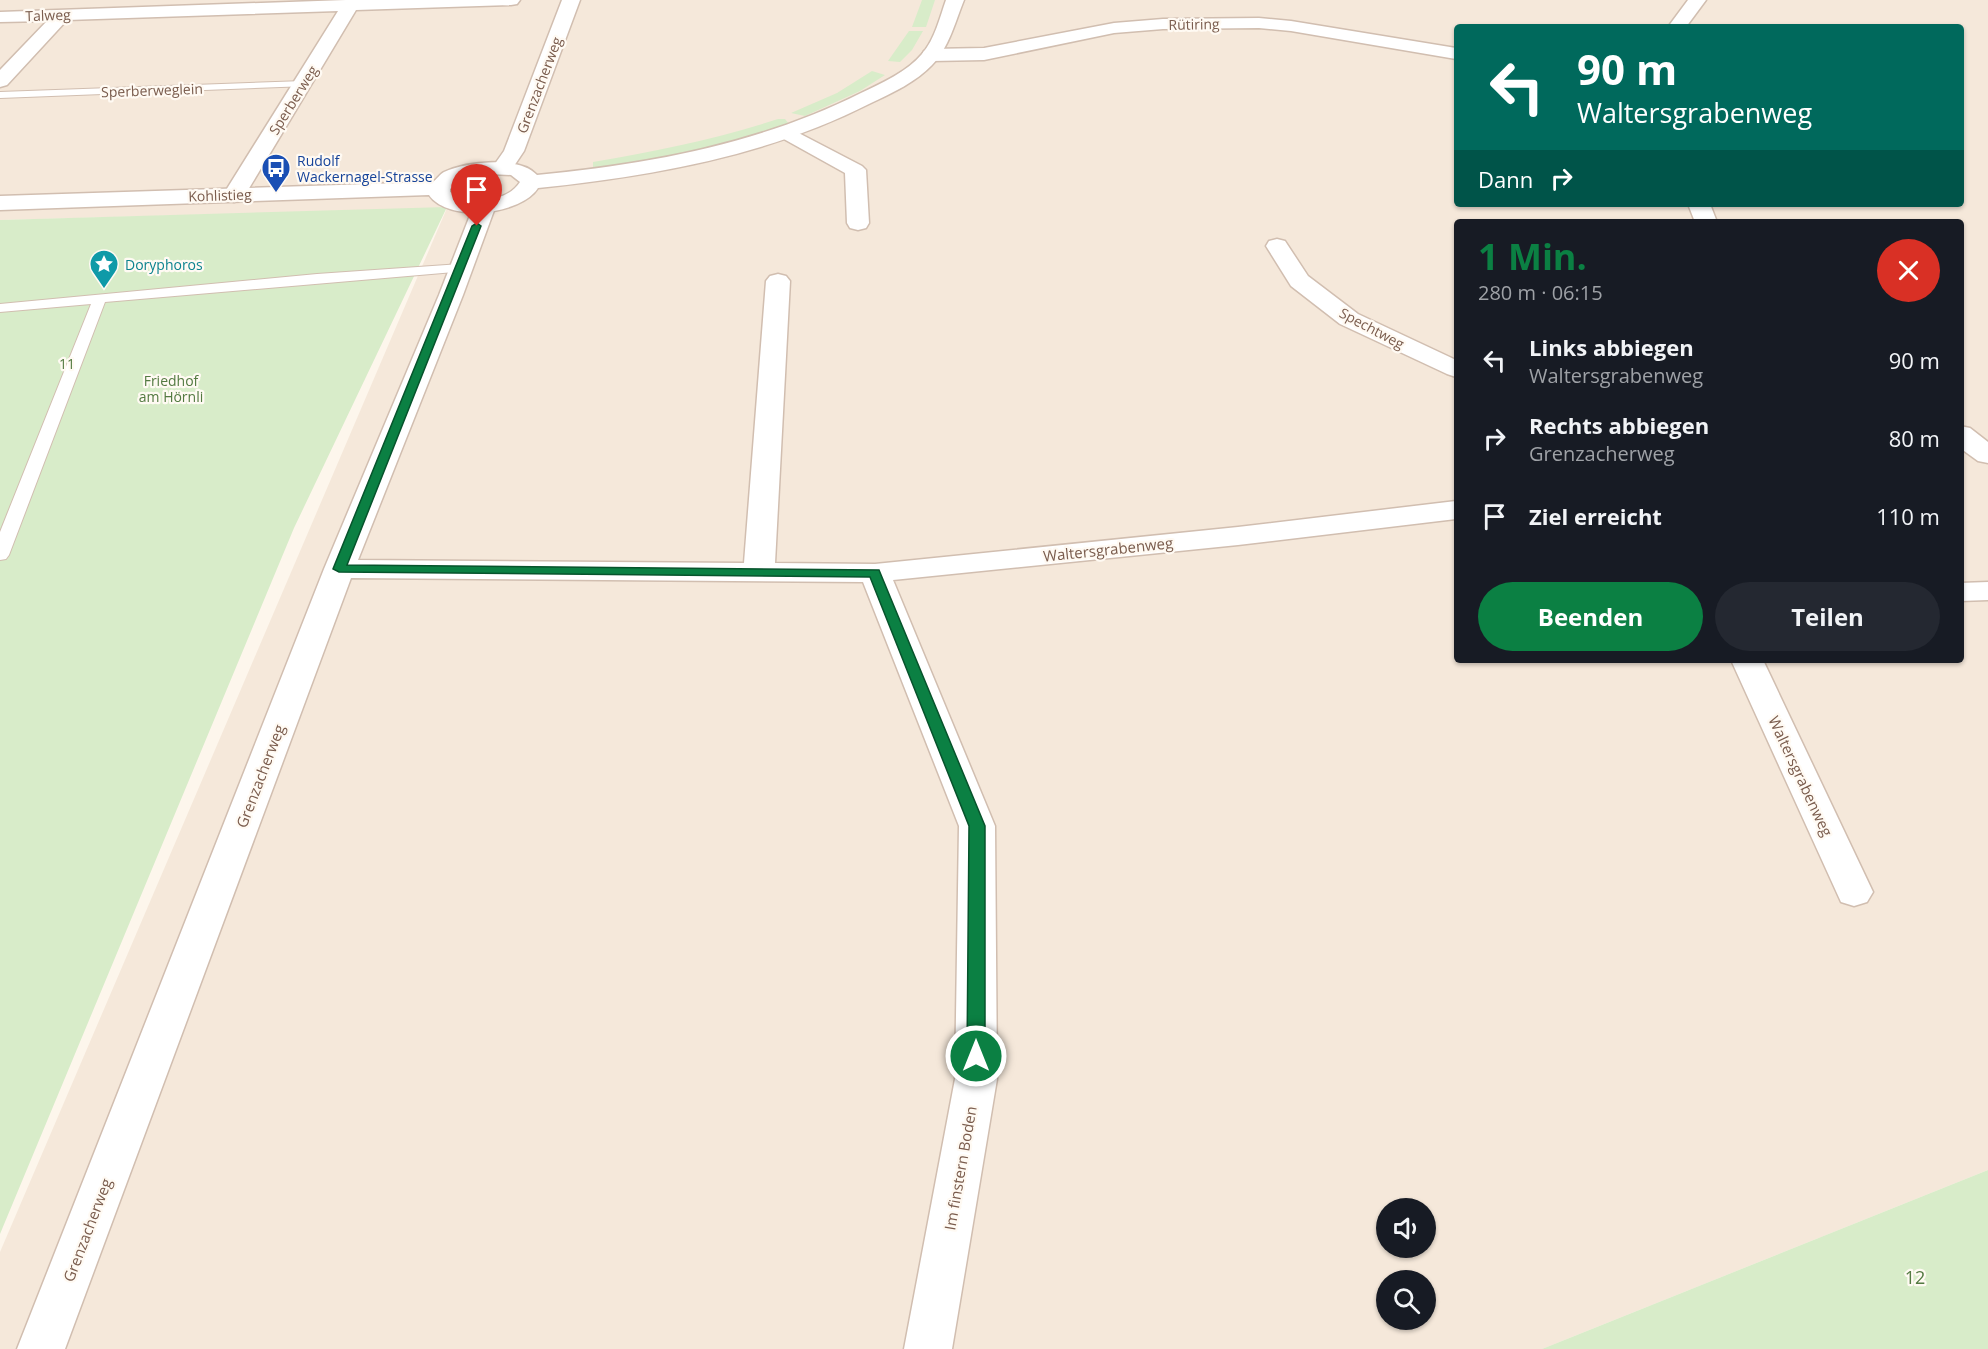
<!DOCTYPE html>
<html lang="de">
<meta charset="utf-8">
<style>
body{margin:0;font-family:"Open Sans",sans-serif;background:#242831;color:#f1f3f6;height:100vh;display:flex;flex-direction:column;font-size:22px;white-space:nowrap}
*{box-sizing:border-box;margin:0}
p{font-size:20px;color:#9ea1a6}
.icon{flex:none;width:33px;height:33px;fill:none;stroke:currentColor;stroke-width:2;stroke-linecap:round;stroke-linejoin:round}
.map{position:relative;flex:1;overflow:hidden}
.drawer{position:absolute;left:1454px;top:219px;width:510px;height:444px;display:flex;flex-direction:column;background:#171b24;border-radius:6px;box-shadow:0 2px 4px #0004}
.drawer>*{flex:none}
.banner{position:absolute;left:1454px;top:24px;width:510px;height:183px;border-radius:6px;box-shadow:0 2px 4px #0004;background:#00695c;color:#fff;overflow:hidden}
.fabs{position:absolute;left:1376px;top:1198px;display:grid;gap:12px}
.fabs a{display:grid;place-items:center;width:60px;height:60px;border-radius:50%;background:#171b24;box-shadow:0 2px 4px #0004;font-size:30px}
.pin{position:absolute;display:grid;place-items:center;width:51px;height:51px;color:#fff;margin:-62px -26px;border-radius:50% 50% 50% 0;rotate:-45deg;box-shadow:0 0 6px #0007}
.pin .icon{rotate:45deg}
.me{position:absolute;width:66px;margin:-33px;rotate:0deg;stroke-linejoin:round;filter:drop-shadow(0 0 4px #0008)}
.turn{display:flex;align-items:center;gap:21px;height:126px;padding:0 24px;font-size:27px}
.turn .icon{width:78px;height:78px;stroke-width:2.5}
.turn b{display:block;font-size:42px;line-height:51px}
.then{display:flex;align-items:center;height:57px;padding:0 24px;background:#0003;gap:12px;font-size:22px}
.round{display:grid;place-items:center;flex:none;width:63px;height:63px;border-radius:32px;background:#242831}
.head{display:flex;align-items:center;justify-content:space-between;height:102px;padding:0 24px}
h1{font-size:36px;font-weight:700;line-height:45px;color:#0b8043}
.primary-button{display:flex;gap:12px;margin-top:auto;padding:12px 24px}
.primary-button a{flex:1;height:69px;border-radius:36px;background:#0b8043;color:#fff;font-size:24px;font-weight:700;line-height:69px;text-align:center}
.primary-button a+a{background:#242831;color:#f1f3f6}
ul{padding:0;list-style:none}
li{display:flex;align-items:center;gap:18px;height:78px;padding:0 24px}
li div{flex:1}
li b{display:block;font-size:22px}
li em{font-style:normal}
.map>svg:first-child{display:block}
.residential{fill:#f5e8da;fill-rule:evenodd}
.green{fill:#d8ecc9}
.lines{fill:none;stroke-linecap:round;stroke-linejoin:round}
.service-casing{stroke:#d1beb0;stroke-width:2}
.minor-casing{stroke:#d1beb0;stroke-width:3}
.tertiary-casing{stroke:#d1beb0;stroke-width:3}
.service{fill:#fff;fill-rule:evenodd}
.minor{fill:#fff;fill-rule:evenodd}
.tertiary{fill:#fff;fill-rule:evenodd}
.route{fill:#0b8043;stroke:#07532c;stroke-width:1.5}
.labels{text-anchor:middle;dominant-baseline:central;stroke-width:4.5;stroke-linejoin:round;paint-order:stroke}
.far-street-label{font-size:14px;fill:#7a5c4d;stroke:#fffaf3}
.far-transit-label{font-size:14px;fill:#164399;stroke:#fffaf3;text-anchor:start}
.far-culture-label{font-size:14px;fill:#0d838f;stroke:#fffaf3;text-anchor:start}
.far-park-label{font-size:14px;fill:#537a41;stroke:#fffaf3}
.street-label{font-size:15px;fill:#7a5c4d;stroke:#fffaf3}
.near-park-label{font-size:18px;fill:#537a41;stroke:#fffaf3}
</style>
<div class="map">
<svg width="1988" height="1349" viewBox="0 0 1988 1349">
<rect width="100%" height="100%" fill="#fdf6ec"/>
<!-- residential -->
<path class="residential" d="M 0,0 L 1988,0 L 1988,1170 L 1542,1349 L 0,1349 L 0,1252 L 447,208 L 0,220 ZM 1456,27 L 1960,27 L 1960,204 L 1456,204 ZM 1456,222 L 1960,222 L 1960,660 L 1456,660 ZM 1386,1209 L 1425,1209 L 1425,1248 L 1386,1248 ZM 1386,1281 L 1425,1281 L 1425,1320 L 1386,1320 Z"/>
<!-- green -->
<path class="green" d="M 922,0 L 935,0 L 926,27 L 912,27 Z
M 909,31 L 923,31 L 912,50 L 900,62 L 888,61 Z
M 872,71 L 885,75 L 860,91 L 805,116 L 791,113 L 837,93 Z
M 778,119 L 785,119 L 789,124 L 729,145 L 670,157 L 593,168 L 593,162 C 656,151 717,139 778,119 Z
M 447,207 L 294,528 L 0,1234 L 0,220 Z
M 1988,1170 L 1988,1349 L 1542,1349 Z"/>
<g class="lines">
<!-- service casing -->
<g class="service-casing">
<path id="service" d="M 304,81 L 308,82 L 308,86 L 0,98 L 0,92 Z
M 461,264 L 466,265 L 468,268 L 466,271 L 105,302 L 9,555 L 6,559 L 0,560 L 0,532 L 91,304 L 0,312 L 0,304 L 317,274 Z"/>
</g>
<!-- minor casing -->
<g class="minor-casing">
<path id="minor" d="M 346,0 L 520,0 L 517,4 L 511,5 L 356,10 L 242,200 L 234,202 L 226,200 L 223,195 L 338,11 L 67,20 L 7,85 L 0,87 L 0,70 L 47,21 L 0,22 L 0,12 Z
M 562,0 L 580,0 L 524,151 L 510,172 L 503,174 L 496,172 L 492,168 L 504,151 Z
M 1688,0 L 1706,0 L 1686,27 L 1668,27 Z
M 1259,18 L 1291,21 L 1456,48 L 1456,59 L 1291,31 L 1259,28 L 1163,29 L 1114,33 L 984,60 L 931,61 L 924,59 L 922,55 L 924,51 L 931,49 L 984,48 L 1114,23 L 1163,19 Z
M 789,128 L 862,166 L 866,170 L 869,223 L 866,228 L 858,230 L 850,228 L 847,223 L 845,173 L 782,138 L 779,134 L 782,130 Z
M 485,198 L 493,200 L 496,205 L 463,295 L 358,560 L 744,563 L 766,281 L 770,276 L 778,274 L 786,276 L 790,281 L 775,563 L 875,564 L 1238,527 L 1456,501 L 1456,519 L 1238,545 L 893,580 L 995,826 L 997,1079 L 952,1349 L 904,1349 L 955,1079 L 959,826 L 863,582 L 351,578 L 65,1349 L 17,1349 L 324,569 L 439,295 L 474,205 L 477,200 Z
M 1688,204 L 1710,204 L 1717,222 L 1695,222 Z
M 1277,239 L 1285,241 L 1308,276 L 1358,314 L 1456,360 L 1456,377 L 1447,374 L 1340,324 L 1291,286 L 1266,246 L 1269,241 Z
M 1960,426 L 1970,428 L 1988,442 L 1988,463 L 1978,461 L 1960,448 Z
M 1988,582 L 1988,600 L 1960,601 L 1960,583 Z
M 1731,660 L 1763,660 L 1873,892 L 1867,902 L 1854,906 L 1841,902 Z"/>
</g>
<!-- tertiary casing -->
<g class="tertiary-casing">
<path id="tertiary" d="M 946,0 L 964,0 C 955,22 949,48 932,65 C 916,82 892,93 871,103 C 767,156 653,176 538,188 C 521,215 448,223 429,195 L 0,210 L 0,196 L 433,182 C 437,179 440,174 444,172 C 466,162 519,155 537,175 C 650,164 759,144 861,93 C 882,83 907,72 922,54 C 935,39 940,17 946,0 ZM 489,174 L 511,175 L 520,182 C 507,203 470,204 450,192 L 450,189 L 458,182 Z"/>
</g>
<!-- service -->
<use href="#service" class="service"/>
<!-- minor -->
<use href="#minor" class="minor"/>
<!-- tertiary -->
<use href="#tertiary" class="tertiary"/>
</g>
<!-- route -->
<path class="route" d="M 477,223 L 481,226 L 347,565 L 879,570 L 985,826 L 985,1056 L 982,1061 L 976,1063 L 970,1061 L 967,1056 L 969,826 L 870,577 L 339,572 L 333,569 L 472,226 Z"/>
<!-- icons -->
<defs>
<g id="bus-pin" transform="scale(1.5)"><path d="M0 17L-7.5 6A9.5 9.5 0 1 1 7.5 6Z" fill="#1a4fb4" stroke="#fffaf3"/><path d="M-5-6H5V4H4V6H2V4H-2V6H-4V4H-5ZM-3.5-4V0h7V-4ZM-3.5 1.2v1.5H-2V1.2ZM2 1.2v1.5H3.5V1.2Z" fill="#fff"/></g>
<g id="sight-pin" transform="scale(1.5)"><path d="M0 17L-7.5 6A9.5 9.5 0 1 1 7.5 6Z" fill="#0f9aa8" stroke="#fffaf3"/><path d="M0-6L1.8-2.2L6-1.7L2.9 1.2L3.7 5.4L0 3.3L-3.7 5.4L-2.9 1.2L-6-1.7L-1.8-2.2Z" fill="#fff"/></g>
</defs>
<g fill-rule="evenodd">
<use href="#bus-pin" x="276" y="168"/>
<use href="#sight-pin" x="104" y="264"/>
</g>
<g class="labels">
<!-- far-street labels -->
<g class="far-street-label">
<text transform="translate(48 15) rotate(-2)">Talweg</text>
<text transform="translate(1194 24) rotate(-1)">Rütiring</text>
<text transform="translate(539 85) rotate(-69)">Grenzacherweg</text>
<text transform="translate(152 90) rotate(-2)">Sperberweglein</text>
<text transform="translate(293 100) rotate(-58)">Sperberweg</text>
<text transform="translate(220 195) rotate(-2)">Kohlistieg</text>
<text transform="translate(1372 328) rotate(28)">Spechtweg</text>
</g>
<!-- far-transit labels -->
<g class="far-transit-label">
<text x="297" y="160">Rudolf<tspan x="297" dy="16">Wackernagel-Strasse</tspan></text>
</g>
<!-- far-culture labels -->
<g class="far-culture-label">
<text x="125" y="264">Doryphoros</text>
</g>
<!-- far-park labels -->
<g class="far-park-label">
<text x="67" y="363">11</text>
<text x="171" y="380">Friedhof<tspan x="171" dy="16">am Hörnli</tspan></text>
</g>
<!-- street labels -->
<g class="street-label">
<text transform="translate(1108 549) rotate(-6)">Waltersgrabenweg</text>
<text transform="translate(260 776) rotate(-69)">Grenzacherweg</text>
<text transform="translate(1801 776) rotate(65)">Waltersgrabenweg</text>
<text transform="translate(960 1168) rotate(-80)">Im finstern Boden</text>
<text transform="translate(87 1230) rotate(-69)">Grenzacherweg</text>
</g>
<!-- near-park labels -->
<g class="near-park-label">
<text x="1915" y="1277">12</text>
</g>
</g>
</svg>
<div class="fabs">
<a><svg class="icon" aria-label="sound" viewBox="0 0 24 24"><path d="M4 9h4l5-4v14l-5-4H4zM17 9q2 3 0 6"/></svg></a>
<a><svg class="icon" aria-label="search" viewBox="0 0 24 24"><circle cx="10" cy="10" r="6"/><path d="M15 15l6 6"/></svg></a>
</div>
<div class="pin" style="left:477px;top:226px;background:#d93025"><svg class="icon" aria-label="arrive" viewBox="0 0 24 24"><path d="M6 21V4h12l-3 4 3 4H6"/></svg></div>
<svg class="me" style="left:976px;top:1056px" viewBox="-20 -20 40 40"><circle r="17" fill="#0b8043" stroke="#fff" stroke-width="3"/><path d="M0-11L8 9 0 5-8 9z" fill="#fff"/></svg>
<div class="banner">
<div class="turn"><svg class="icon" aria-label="left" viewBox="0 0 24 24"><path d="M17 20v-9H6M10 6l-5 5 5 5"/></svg><div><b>90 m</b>Waltersgrabenweg</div></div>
<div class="then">Dann<svg class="icon" aria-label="right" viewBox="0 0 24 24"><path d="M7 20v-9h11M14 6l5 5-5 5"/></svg></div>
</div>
<section class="drawer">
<div class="head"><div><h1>1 Min.</h1><p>280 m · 06:15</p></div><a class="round" style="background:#d93025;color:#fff"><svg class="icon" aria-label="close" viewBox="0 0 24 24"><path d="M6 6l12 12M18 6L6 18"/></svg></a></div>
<ul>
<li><svg class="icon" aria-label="left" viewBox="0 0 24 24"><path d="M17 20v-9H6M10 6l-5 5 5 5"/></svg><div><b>Links abbiegen</b><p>Waltersgrabenweg</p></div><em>90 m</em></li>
<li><svg class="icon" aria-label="right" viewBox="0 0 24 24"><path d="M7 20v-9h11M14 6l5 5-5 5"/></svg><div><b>Rechts abbiegen</b><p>Grenzacherweg</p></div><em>80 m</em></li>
<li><svg class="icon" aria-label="arrive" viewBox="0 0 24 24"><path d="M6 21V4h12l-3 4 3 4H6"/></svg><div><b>Ziel erreicht</b></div><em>110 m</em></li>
</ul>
<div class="primary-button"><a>Beenden</a><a>Teilen</a></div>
</section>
</div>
